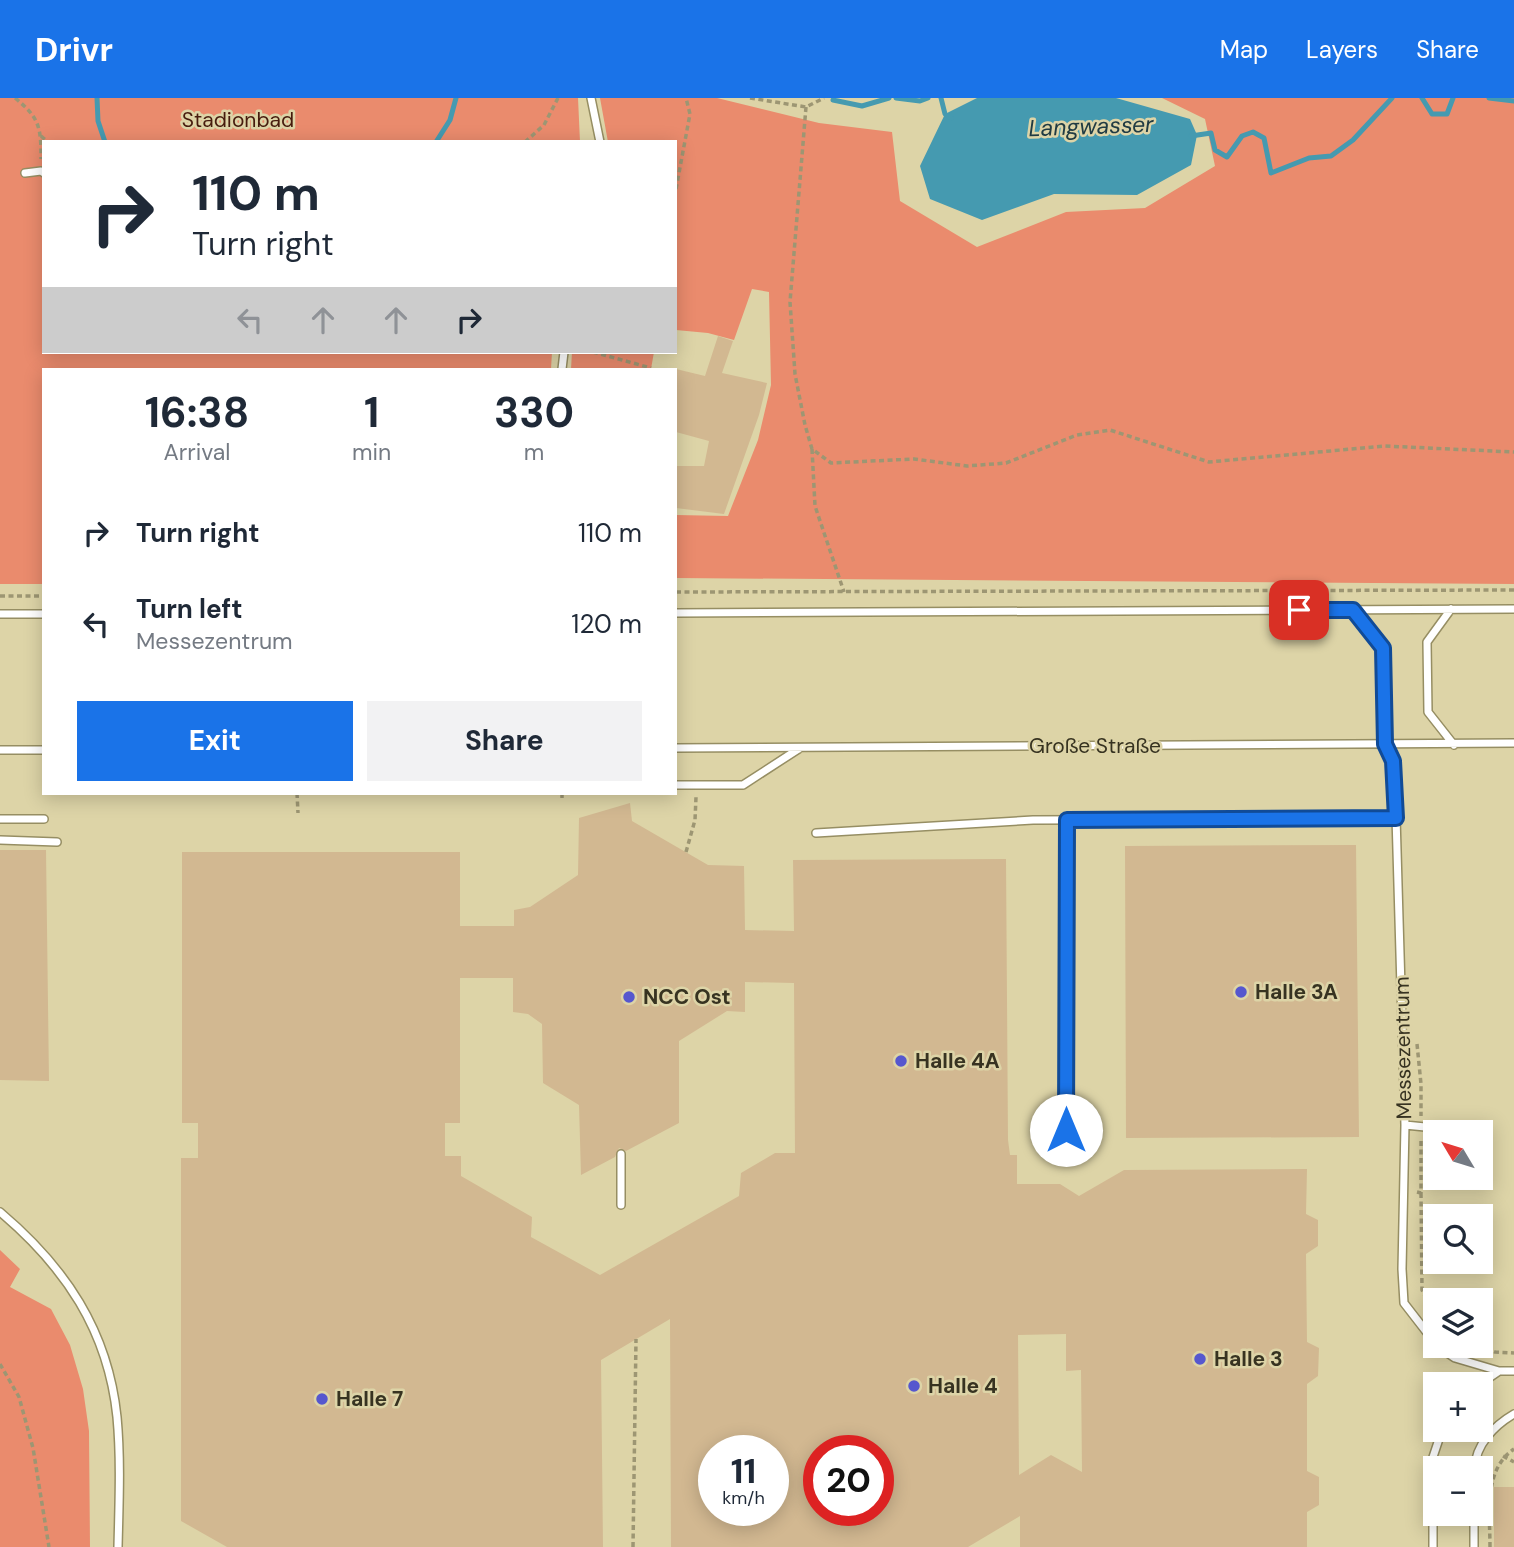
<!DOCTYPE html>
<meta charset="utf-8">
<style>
body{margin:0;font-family:"DM Sans",sans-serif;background:#f2f2f3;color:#1f2937;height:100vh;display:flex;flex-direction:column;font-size:26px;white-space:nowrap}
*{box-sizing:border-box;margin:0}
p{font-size:23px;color:#747a83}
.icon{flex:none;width:38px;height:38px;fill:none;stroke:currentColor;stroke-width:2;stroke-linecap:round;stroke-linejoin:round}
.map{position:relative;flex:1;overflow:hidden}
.side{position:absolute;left:42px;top:270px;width:635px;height:427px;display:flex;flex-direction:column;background:#fff;border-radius:0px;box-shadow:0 4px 18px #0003}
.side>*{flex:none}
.top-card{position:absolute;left:42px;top:42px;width:635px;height:214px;border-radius:0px;box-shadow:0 4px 18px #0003;background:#fff;color:#1f2937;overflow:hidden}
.needle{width:46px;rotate:308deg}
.tools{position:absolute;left:1423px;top:1022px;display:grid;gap:14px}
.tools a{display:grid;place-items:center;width:70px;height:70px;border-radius:0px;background:#fff;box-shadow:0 4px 18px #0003;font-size:35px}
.speed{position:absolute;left:698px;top:1337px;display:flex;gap:14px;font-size:35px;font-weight:700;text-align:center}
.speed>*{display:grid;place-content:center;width:91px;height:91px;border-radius:50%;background:#fff;box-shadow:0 4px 18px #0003;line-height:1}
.speed small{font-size:18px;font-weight:400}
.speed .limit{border:10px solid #d22;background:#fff;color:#111}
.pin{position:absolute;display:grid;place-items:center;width:60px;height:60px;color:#fff;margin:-30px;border-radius:14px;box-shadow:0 4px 10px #0006}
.me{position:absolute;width:77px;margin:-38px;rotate:0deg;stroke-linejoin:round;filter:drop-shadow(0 0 5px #0008)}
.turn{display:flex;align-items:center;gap:24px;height:147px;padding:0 35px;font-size:32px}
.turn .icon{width:91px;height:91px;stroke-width:2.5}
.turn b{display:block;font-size:49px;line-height:60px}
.lanes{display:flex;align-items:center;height:66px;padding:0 35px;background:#0003;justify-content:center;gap:35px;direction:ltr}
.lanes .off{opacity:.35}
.eta{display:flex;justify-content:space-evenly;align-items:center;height:119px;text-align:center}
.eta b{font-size:42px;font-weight:700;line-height:49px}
.button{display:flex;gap:14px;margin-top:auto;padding:14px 35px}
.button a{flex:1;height:80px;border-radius:0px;background:#1a73e8;color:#fff;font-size:28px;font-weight:700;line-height:80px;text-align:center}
.button a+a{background:#f2f2f3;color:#1f2937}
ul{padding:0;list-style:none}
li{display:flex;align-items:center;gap:21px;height:91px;padding:0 35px}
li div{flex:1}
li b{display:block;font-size:26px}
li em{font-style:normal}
header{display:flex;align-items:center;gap:42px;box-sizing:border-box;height:98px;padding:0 35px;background:#1a73e8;color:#fff}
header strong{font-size:33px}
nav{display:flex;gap:38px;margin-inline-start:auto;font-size:24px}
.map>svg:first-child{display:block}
.green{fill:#ea8b6d}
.water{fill:#459ab0}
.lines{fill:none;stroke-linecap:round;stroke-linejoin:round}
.stream{stroke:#459ab0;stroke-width:5}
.building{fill:#d2b891;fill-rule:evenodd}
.lane-casing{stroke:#968e63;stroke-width:10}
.path{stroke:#9d9673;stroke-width:3.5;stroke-dasharray:5 3.5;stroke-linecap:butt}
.lane{stroke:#fff;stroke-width:7}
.route-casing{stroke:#114b97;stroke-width:18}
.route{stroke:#1a73e8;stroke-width:12}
.poi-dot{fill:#5657ce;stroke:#ddd4a7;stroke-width:2.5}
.labels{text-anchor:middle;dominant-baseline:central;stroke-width:5;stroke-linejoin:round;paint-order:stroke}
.park-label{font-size:21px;fill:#471c0e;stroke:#ddd4a7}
.street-label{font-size:21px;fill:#373321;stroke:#ddd4a7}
.poi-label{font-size:21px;font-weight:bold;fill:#373321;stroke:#ddd4a7;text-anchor:start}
.water-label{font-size:23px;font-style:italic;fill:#203b43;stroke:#ddd4a7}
</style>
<header>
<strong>Drivr</strong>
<nav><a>Map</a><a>Layers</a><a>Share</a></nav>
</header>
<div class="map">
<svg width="1514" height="1449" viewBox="0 0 1514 1449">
<rect width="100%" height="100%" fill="#ddd4a7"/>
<!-- green -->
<path class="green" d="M 0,0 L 578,0 L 580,44 L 44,44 L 44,254 L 552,254 L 551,271 L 44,271 L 44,486 L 0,486 Z
M 600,0 L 717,0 L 819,25 L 892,34 L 900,103 L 977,149 L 1066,114 L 1145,110 L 1215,68 L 1205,21 L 1162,0 L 1514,0 L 1514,486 L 676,480 L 676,417 L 728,418 L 758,342 L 771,287 L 769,194 L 752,191 L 734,242 L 708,235 L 676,232 L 676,44 L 608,44 Z
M 572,254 L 654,254 L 651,271 L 571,271 Z
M 0,1152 L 20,1171 L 10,1189 L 51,1211 L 70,1247 L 83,1291 L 89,1333 L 90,1449 L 0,1449 Z"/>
<!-- water -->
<path class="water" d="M 977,0 L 1116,0 L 1190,21 L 1197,37 L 1191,67 L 1137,97 L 1054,96 L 982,122 L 930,101 L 920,68 L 945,16 Z"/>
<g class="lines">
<!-- stream -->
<path class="stream" d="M 97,0 L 98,23 L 105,44
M 896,0 L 920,3 L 928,0
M 941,0 L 945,16 L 951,20
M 1422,0 L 1432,16 L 1447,16 L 1453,0
M 1489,0 L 1514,3
M 833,2 L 862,8 L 889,0
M 1191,38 L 1211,35 L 1215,52 L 1227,59 L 1242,38 L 1253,34 L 1264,40 L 1271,75 L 1309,60 L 1331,58 L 1353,42 L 1392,0
M 436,44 L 450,22 L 456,0"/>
</g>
<!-- building -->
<path class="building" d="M 718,238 L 733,243 L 722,275 L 767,285 L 759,317 L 724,416 L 676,410 L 676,368 L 704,368 L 709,343 L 676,334 L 676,271 L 705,278 Z
M 630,705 L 632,723 L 708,767 L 744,768 L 745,832 L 794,833 L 793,762 L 1006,761 L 1008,1042 L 1010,1057 L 1017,1057 L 1017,1086 L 1060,1086 L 1079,1098 L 1124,1072 L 1307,1071 L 1306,1116 L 1318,1122 L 1318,1148 L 1306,1156 L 1307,1244 L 1319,1250 L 1318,1278 L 1307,1286 L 1307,1373 L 1319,1379 L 1319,1407 L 1307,1414 L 1307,1449 L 1020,1449 L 1020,1418 L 968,1449 L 671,1449 L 670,1221 L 601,1262 L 603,1449 L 227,1449 L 181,1423 L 181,1060 L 198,1060 L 198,1025 L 182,1025 L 182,754 L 460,754 L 460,828 L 514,828 L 514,812 L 530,809 L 578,777 L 579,720 ZM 460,880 L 513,880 L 513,914 L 528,916 L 542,926 L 543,985 L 579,1007 L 581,1077 L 615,1059 L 619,1050 L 626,1053 L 679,1025 L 679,943 L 727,913 L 745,914 L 745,884 L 794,885 L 795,1055 L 775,1055 L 741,1075 L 739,1098 L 600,1177 L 531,1139 L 532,1119 L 461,1078 L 461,1058 L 445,1058 L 445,1025 L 460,1025 ZM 1066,1236 L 1066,1273 L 1081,1272 L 1082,1374 L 1051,1357 L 1019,1377 L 1018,1237 ZM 714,1353 L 774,1353 L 774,1412 L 714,1412 ZM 819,1353 L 878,1353 L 878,1412 L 819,1412 Z
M 1356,747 L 1359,1039 L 1126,1040 L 1125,748 Z
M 0,752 L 46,752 L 49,983 L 0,982 Z
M 1494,1389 L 1514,1389 L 1514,1449 L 1494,1449 Z"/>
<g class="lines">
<!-- lane casing -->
<g class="lane-casing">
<path id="lane" d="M 591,0 L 600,44
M 25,75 L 41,73 L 44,75
M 562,271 L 564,254
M 1451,511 L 1427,544 L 1428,614 L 1454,647
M 1353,512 L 1383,550 L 1385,646 L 1393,663 L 1395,684 L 1405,1027 L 1402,1171 L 1404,1205 L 1435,1245
M 676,515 L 1514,511
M 0,516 L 44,516
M 676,650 L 1514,645
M 0,652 L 44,652
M 676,687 L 743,687 L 800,650
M 0,721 L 44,721
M 816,735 L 1033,722 L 1396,721
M 0,742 L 57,744
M 1405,1027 L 1425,1029
M 1066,1032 L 1067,722
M 621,1056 L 621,1107
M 0,1114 C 65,1169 108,1232 117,1319 C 121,1362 119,1406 118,1449
M 1437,1248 L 1455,1260 L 1499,1273
M 1480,1286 L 1499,1273 L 1514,1273
M 1475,1370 C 1475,1347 1495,1327 1514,1316
M 1433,1449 L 1433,1359 L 1442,1332
M 1474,1449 L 1474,1416"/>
</g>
<!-- path -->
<path class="path" d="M 15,0 C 40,20 41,30 41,61
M 750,0 L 806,9 L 824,0
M 806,9 L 790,204 L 795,276 L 805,327 L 812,351 L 831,365 L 914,361 L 967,368 L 1006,365 L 1077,337 L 1110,332 L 1209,364 L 1385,348 L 1514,354
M 41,38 L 48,44
M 525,44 L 544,27 L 558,0
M 676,91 L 690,16 L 686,0
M 593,254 L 651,270
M 812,351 L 815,408 L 844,494
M 676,494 L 1514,492
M 0,498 L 44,498
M 297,695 L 298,715
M 562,700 L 562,695
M 686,754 L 695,722 L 696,699
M 1417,946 L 1421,986 L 1421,1018
M 1417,1094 L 1421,1095 L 1421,1040
M 1421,1095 L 1422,1192 L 1435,1217
M 1478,1248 L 1495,1254 L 1514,1255
M 0,1266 L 19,1299 L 33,1350 L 49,1449
M 1503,1358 L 1514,1364
M 633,1449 L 636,1241
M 1490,1449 C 1490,1416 1483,1372 1514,1351"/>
<!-- lane -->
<use href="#lane" class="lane"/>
</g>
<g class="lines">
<!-- route casing -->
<g class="route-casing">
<path id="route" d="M 1066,1032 L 1067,722 L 1396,720 L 1393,663 L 1385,646 L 1383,550 L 1353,512 L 1299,512"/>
</g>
<!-- route -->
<use href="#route" class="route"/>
</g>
<!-- markers -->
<g class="poi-dot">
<circle cx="1241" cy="894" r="7"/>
<circle cx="629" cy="899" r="7"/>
<circle cx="901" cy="963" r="7"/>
<circle cx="1200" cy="1261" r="7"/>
<circle cx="914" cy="1288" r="7"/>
<circle cx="322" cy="1301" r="7"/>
</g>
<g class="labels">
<!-- park labels -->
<g class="park-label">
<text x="238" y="22">Stadionbad</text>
</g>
<!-- street labels -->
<g class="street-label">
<text x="1095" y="648">Große Straße</text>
<text transform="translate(1403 950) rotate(-91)">Messezentrum</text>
</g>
<!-- poi labels -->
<g class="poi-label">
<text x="1255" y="894">Halle 3A</text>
<text x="643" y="899">NCC Ost</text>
<text x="915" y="963">Halle 4A</text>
<text x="1214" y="1261">Halle 3</text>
<text x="928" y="1288">Halle 4</text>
<text x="336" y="1301">Halle 7</text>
</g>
<!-- water labels -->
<g class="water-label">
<text transform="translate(1091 28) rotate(-2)">Langwasser</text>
</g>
</g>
</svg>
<div class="tools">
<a><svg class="needle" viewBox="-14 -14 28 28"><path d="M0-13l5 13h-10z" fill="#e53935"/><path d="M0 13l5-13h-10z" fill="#747a83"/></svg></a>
<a><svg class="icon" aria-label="search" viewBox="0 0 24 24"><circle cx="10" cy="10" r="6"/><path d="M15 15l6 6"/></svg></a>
<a><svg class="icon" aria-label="layers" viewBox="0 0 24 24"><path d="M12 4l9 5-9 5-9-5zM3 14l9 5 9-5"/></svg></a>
<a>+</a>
<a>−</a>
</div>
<div class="speed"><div>11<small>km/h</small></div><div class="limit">20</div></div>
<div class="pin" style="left:1299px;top:512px;background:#d93025"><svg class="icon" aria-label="arrive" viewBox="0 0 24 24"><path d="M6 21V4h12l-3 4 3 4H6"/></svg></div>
<svg class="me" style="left:1066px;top:1032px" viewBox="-20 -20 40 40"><circle r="19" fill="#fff"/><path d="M0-13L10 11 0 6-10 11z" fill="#1a73e8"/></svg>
<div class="top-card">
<div class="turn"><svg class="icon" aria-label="right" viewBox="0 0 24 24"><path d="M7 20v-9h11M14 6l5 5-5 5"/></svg><div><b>110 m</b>Turn right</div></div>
<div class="lanes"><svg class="icon off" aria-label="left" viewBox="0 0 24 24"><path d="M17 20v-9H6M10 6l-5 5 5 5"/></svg><svg class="icon off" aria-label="ahead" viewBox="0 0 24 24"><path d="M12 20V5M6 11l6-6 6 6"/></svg><svg class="icon off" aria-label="ahead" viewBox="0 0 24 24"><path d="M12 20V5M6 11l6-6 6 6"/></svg><svg class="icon" aria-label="right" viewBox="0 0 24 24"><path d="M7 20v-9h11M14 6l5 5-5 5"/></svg></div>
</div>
<section class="side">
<div class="eta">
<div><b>16:38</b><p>Arrival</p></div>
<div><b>1</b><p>min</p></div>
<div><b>330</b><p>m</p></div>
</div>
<ul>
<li><svg class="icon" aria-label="right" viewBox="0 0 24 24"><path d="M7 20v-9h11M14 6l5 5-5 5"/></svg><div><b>Turn right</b></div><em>110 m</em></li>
<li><svg class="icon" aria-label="left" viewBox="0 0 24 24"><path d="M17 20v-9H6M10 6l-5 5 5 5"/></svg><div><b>Turn left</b><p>Messezentrum</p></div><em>120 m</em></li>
</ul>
<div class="button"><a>Exit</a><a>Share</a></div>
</section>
</div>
